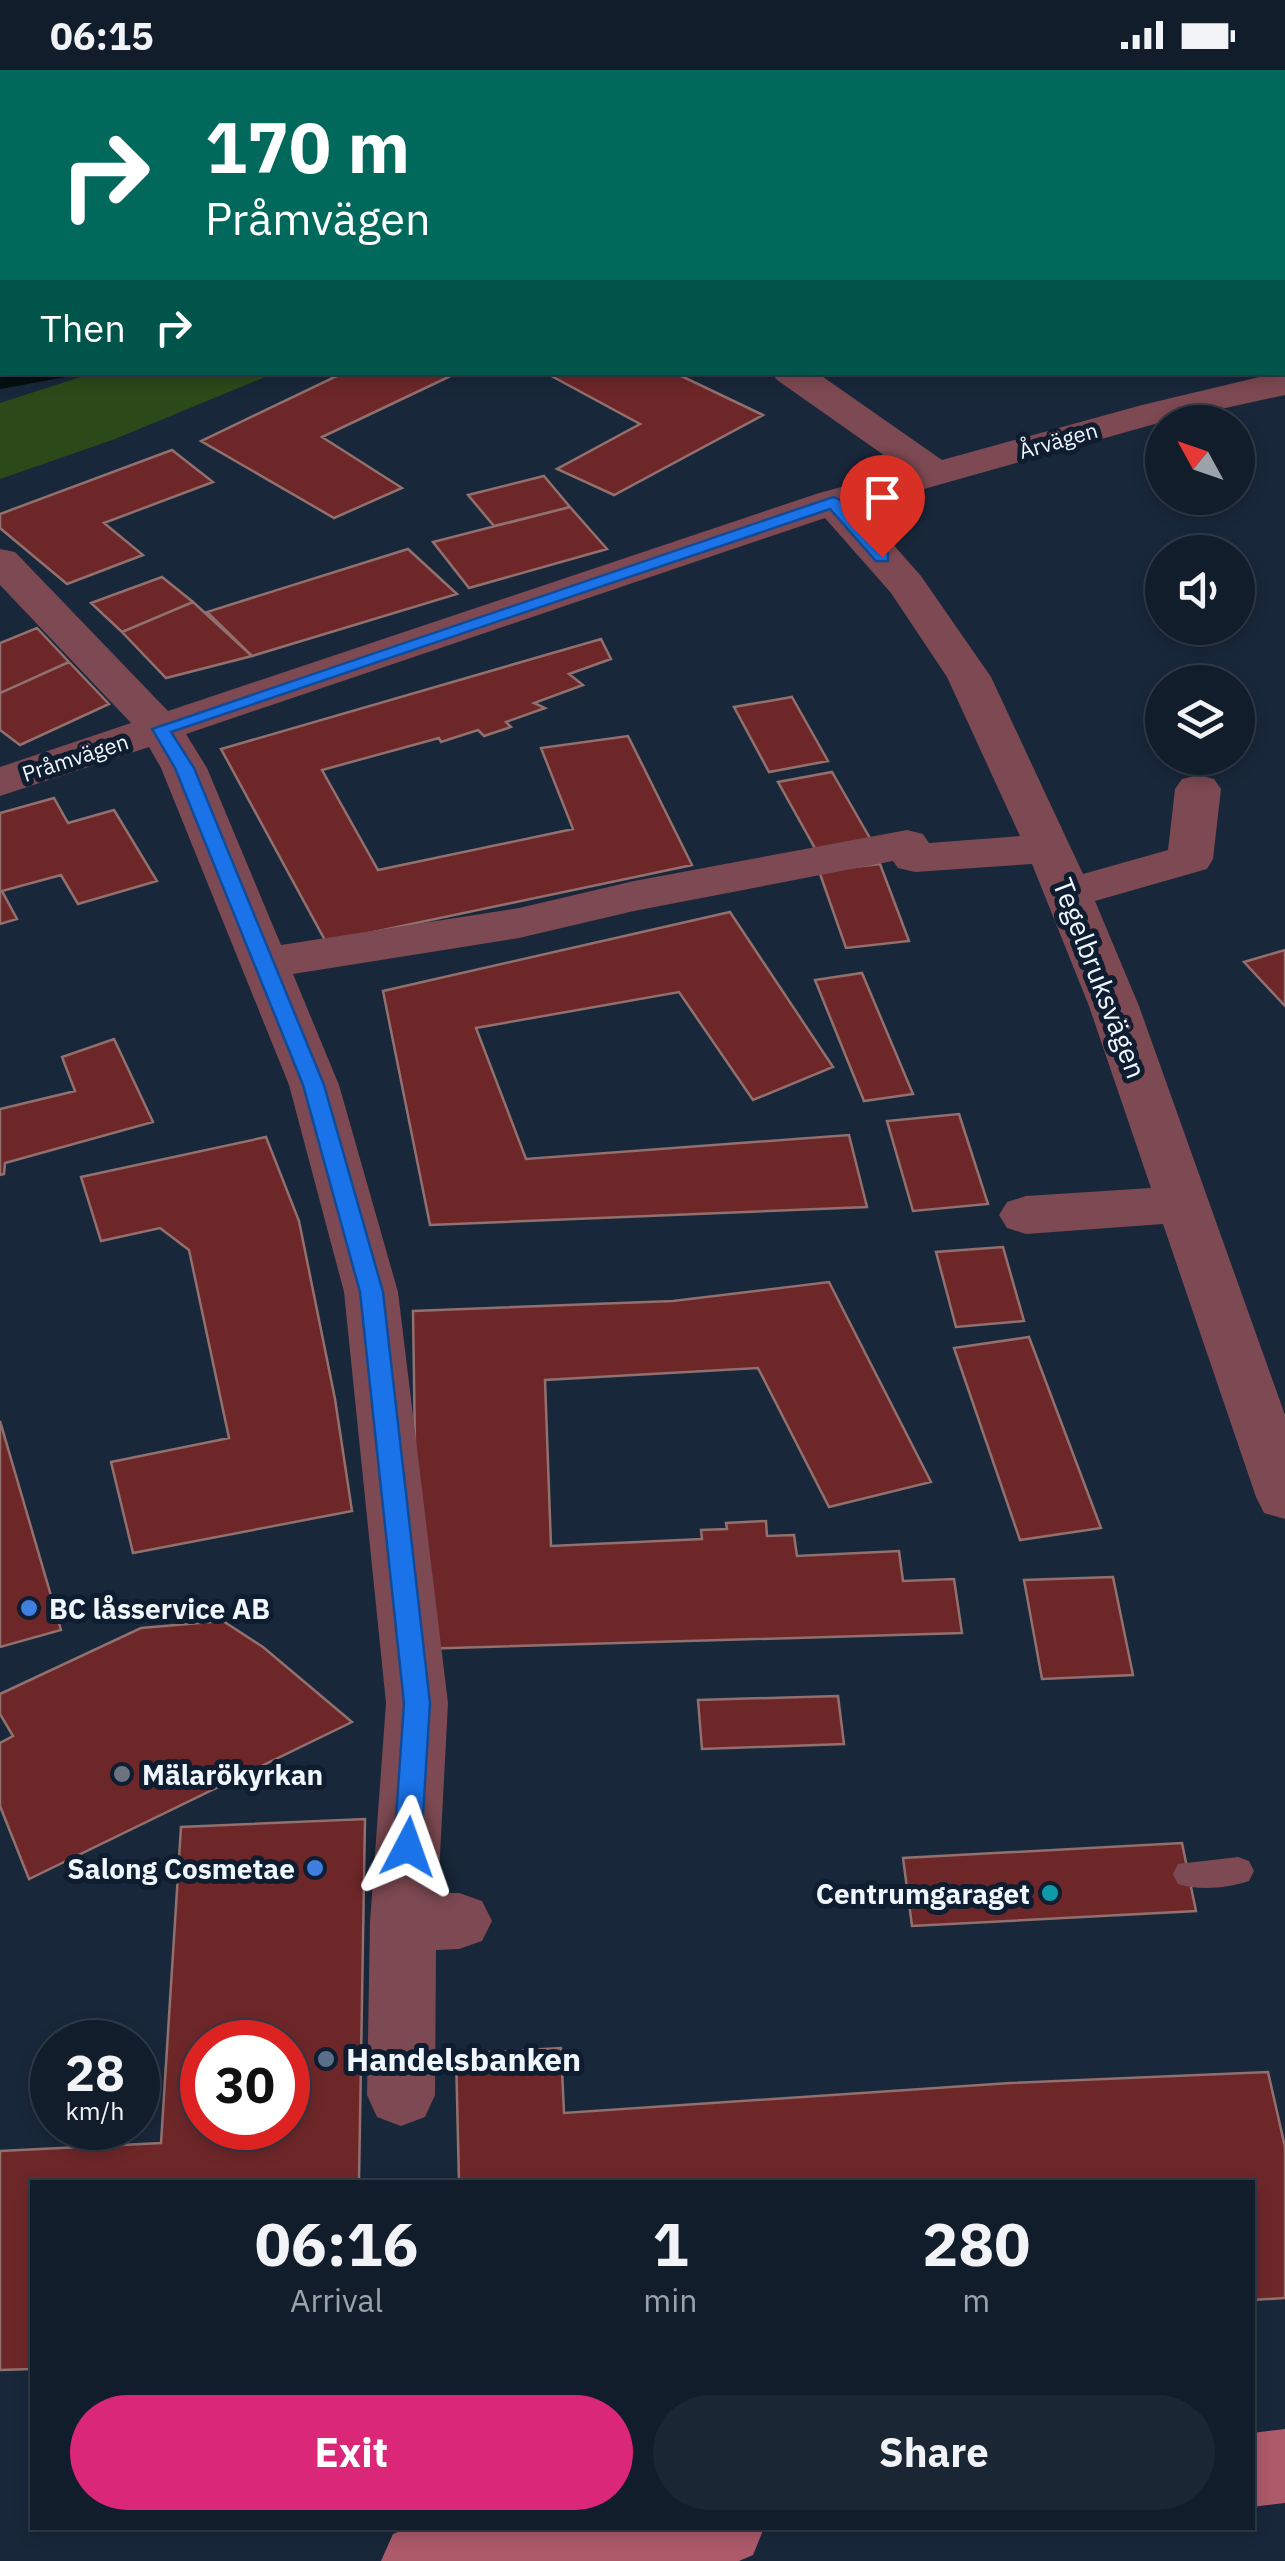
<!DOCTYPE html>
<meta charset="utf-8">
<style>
body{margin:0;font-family:"IBM Plex Sans",sans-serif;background:#1b2634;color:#f1f3f6;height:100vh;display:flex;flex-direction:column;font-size:38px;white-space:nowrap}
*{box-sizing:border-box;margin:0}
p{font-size:32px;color:#9ca2a9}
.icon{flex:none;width:55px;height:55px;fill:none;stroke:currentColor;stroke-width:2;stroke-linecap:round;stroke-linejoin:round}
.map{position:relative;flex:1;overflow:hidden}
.sheet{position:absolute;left:30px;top:2110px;width:1225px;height:350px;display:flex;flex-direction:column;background:#121d2c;border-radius:0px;box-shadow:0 5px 15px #0003,0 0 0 2px #313b48}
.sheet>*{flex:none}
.banner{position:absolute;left:0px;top:0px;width:1285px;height:305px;box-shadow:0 5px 15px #0003,0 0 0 2px #313b48;background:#00695c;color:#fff;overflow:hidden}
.needle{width:65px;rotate:310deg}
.buttons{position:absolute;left:1145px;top:335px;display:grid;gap:20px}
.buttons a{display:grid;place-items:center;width:110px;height:110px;border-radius:50%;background:#121d2c;box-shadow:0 5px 15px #0003,0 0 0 2px #313b48;font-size:50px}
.speed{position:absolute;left:30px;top:1950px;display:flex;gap:20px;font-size:50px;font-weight:700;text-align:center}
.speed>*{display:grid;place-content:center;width:130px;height:130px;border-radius:50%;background:#121d2c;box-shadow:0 5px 15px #0003,0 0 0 2px #313b48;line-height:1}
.speed small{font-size:25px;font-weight:400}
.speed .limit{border:15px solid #d22;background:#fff;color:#111}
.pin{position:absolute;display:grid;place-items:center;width:85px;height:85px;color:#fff;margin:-102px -42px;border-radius:50% 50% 50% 0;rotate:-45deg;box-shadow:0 0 10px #0007}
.pin .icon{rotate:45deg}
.me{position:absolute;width:110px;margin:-55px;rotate:4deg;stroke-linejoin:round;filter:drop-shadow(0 0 8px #0008)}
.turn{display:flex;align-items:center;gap:35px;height:210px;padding:0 40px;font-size:45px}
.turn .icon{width:130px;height:130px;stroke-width:2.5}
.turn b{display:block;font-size:70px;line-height:85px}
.then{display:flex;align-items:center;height:95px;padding:0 40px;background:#0003;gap:20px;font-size:38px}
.eta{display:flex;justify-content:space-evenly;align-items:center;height:170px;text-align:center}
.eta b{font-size:60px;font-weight:700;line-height:70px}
.cta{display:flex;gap:20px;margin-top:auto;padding:20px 40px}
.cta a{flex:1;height:115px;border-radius:60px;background:#db2777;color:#fff;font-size:40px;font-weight:700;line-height:115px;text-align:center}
.cta a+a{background:#1b2634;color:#f1f3f6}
.status{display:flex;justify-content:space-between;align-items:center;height:70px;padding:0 50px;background:#121d2c;direction:ltr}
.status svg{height:28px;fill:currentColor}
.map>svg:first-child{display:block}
.green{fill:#2c4a19}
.water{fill:#031010}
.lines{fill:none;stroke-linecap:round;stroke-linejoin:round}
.ferry{stroke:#31dce4;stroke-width:2.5;stroke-dasharray:9 6;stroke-linecap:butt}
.building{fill:#6e2729;stroke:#91706e;stroke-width:2.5;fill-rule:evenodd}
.lane{fill:#7d4952;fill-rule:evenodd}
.street{fill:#7d4952;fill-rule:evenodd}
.secondary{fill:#ad5a6b;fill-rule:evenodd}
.route{fill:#1a73e8;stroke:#114b97;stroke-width:2.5}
.shop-dot{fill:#3f7fe0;stroke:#0f1d30;stroke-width:4}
.worship-dot{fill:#6b7280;stroke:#0f1d30;stroke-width:4}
.culture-dot{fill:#0f9aa8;stroke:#0f1d30;stroke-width:4}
.service-dot{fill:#5c6f8a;stroke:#0f1d30;stroke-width:4}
.labels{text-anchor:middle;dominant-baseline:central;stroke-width:10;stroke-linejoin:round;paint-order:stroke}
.far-street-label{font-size:22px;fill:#f0f6fe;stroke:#0f1d30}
.street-label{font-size:28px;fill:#f0f6fe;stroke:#0f1d30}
.poi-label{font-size:28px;font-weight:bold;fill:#f0f6fe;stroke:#0f1d30;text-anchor:start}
.near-poi-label{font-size:32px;font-weight:bold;fill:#f0f6fe;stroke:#0f1d30;text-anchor:start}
</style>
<div class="status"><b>06:15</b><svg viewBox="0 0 49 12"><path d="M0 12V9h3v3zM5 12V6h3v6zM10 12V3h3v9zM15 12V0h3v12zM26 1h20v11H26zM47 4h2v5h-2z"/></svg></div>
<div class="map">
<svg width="1285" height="2491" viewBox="0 0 1285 2491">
<rect width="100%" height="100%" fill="#18273a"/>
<!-- green -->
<path class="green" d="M 96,302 L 275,302 L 275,303 L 115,369 L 0,409 L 0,333 Z"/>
<!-- water -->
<path class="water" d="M 377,0 L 778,0 L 369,2 Z
M 2,122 L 2,302 L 87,303 L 0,319 Z"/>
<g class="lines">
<!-- ferry -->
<path class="ferry" d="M 575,2 L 582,0"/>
</g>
<!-- building -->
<path class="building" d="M 345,302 L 459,302 L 322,367 L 402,418 L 334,448 L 201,371 Z
M 544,302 L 673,302 L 763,345 L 614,425 L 557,399 L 640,354 Z
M 172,380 L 213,412 L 104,453 L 143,485 L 67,514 L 0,458 L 0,444 Z
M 544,406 L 570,437 L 494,456 L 468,425 Z
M 570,437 L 607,479 L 469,518 L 433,472 Z
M 408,479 L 457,524 L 252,586 L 207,542 Z
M 162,507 L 193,532 L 122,562 L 91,533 Z
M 193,532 L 252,586 L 166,608 L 122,562 Z
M 37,558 L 69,592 L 0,623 L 0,573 Z
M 601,569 L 611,589 L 569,604 L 583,615 L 534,633 L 545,638 L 506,652 L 511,657 L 484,666 L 478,660 L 441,672 L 439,668 L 322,700 L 378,800 L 573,759 L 541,678 L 628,666 L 692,795 L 326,872 L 221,679 Z
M 69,592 L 109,634 L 20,675 L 0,660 L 0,623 Z
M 792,627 L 828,691 L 769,702 L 734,637 Z
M 832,702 L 871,770 L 816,780 L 778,712 Z
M 54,728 L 68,753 L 114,740 L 157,811 L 78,834 L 61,805 L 2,821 L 17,849 L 0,854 L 0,743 Z
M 880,794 L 909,871 L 846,878 L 819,801 Z
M 730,842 L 833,997 L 753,1030 L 679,922 L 476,958 L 526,1089 L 849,1065 L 867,1137 L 430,1155 L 383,921 Z
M 1285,880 L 1285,936 L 1244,892 Z
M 862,903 L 913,1024 L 864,1031 L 815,910 Z
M 114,969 L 153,1052 L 5,1093 L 4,1104 L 0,1105 L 0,1039 L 75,1021 L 62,987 Z
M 959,1044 L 988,1134 L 913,1141 L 887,1051 Z
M 266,1067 L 299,1151 L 335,1329 L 352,1441 L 133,1483 L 111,1392 L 229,1368 L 189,1180 L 160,1158 L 101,1171 L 81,1107 Z
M 1003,1177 L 1024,1251 L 956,1257 L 936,1182 Z
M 829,1212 L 931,1412 L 829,1437 L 758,1298 L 545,1310 L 551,1476 L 702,1469 L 701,1460 L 727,1459 L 726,1453 L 766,1451 L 767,1466 L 794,1465 L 797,1486 L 899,1481 L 903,1511 L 954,1509 L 962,1563 L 418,1579 L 413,1241 L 673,1231 Z
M 1029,1267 L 1101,1458 L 1020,1470 L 954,1278 Z
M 0,1351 L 61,1560 L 0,1577 Z
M 1113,1507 L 1133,1605 L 1042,1609 L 1024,1510 Z
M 223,1551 L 263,1577 L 352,1652 L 29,1809 L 0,1736 L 0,1673 L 13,1666 L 0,1644 L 0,1624 L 141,1558 Z
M 838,1626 L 844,1674 L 702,1679 L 698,1630 Z
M 365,1749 L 359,2112 L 32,2112 L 32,2299 L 0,2300 L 0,2081 L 161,2073 L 181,1757 ZM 202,1972 L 288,1972 L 288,2058 L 202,2058 Z
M 1182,1773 L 1196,1841 L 912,1856 L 903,1788 Z
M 561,1978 L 564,2043 L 1010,2013 L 1268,2002 L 1285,2077 L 1285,2228 L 1252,2230 L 1252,2112 L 459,2112 L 456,1984 Z"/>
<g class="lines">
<!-- lane -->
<path class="lane" d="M 1238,1787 L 1249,1791 L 1254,1801 L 1249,1811 C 1229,1818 1198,1821 1178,1814 L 1173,1804 L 1178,1794 Z"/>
<!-- street -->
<path class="street" d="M 1285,301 L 1285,325 L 1162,352 L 860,437 L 921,506 L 991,607 L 1083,804 L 1168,780 L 1175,719 L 1182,709 L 1198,705 L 1214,709 L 1221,719 L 1213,789 L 1207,799 L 1095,831 L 1139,936 L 1285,1345 L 1285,1449 L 1264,1443 L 1256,1427 L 1163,1154 L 1026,1164 L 1007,1158 L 999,1145 L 1007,1132 L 1026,1126 L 1151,1118 L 1089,936 L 1032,794 L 915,802 L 898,798 L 893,791 L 634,841 L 519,868 L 293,904 L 339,1015 L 398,1222 L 448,1633 L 438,1823 L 459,1823 L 482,1831 L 492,1851 L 482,1871 L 459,1879 L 436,1880 L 435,2025 L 425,2047 L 401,2056 L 377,2047 L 367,2025 L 370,1852 L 386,1633 L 344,1222 L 289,1015 L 161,698 L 149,677 L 0,726 L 0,697 L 131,653 L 0,515 L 0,479 L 15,482 L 168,641 L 819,423 L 905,400 L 777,310 L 771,302 L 816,302 L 942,390 L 1142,335 ZM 825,448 L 891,523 L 947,607 L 1020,766 L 929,773 L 923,764 L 907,760 L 634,811 L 519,838 L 281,875 L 207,698 L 186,664 Z"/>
<!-- secondary -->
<path class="secondary" d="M 1285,2359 L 1285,2433 L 1252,2437 L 1252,2363 Z
M 408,2458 L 764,2458 L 753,2485 L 739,2491 L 381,2491 L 393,2464 Z"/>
</g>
<!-- route -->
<path class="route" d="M 833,427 L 839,429 L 888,483 L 888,491 L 876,491 L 830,439 L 171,662 L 194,698 L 324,1015 L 383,1222 L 430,1633 L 421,1777 L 417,1785 L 408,1789 L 398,1785 L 394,1777 L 404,1633 L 360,1222 L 303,1015 L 175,698 L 152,659 Z"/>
<!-- markers -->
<g class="shop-dot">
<circle cx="29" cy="1538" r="10"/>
<circle cx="315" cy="1798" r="10"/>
</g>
<circle class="worship-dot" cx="122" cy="1704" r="10"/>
<circle class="culture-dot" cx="1050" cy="1823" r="10"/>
<circle class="service-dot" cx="326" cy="1989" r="10"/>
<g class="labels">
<!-- far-street labels -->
<g class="far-street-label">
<text transform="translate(1058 370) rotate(-16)">Årvägen</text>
<text transform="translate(75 687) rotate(-18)">Pråmvägen</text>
</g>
<!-- street labels -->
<g class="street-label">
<text transform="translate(1100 908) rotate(69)">Tegelbruksvägen</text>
</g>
<!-- poi labels -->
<g class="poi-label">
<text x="49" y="1538">BC låsservice AB</text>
<text x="142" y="1704">Mälarökyrkan</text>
<text x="295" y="1798" text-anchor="end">Salong Cosmetae</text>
<text x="1030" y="1823" text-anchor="end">Centrumgaraget</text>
</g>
<!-- near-poi labels -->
<g class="near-poi-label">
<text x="346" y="1989">Handelsbanken</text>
</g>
</g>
</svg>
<div class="buttons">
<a><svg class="needle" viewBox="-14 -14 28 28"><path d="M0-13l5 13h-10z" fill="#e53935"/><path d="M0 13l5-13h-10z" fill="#9ca2a9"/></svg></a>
<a><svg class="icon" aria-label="sound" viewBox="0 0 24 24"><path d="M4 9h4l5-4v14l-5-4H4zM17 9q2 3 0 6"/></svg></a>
<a><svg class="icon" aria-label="layers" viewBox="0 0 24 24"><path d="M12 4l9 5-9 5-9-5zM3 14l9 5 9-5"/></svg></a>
</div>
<div class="speed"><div>28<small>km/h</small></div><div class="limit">30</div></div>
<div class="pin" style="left:882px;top:487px;background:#d93025"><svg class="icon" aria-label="arrive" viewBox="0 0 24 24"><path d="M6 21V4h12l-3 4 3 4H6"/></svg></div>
<svg class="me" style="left:408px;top:1777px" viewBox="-20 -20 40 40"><path d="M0-17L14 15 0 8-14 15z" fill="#1a73e8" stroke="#fff" stroke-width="4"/></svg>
<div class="banner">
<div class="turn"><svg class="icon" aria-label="right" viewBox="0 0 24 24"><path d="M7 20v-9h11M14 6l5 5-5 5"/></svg><div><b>170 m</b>Pråmvägen</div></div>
<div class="then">Then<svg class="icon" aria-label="right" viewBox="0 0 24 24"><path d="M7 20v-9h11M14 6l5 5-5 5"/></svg></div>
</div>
<section class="sheet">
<div class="eta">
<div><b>06:16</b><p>Arrival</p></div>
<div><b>1</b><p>min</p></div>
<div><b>280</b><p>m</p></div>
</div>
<div class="cta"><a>Exit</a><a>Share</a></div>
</section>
</div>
